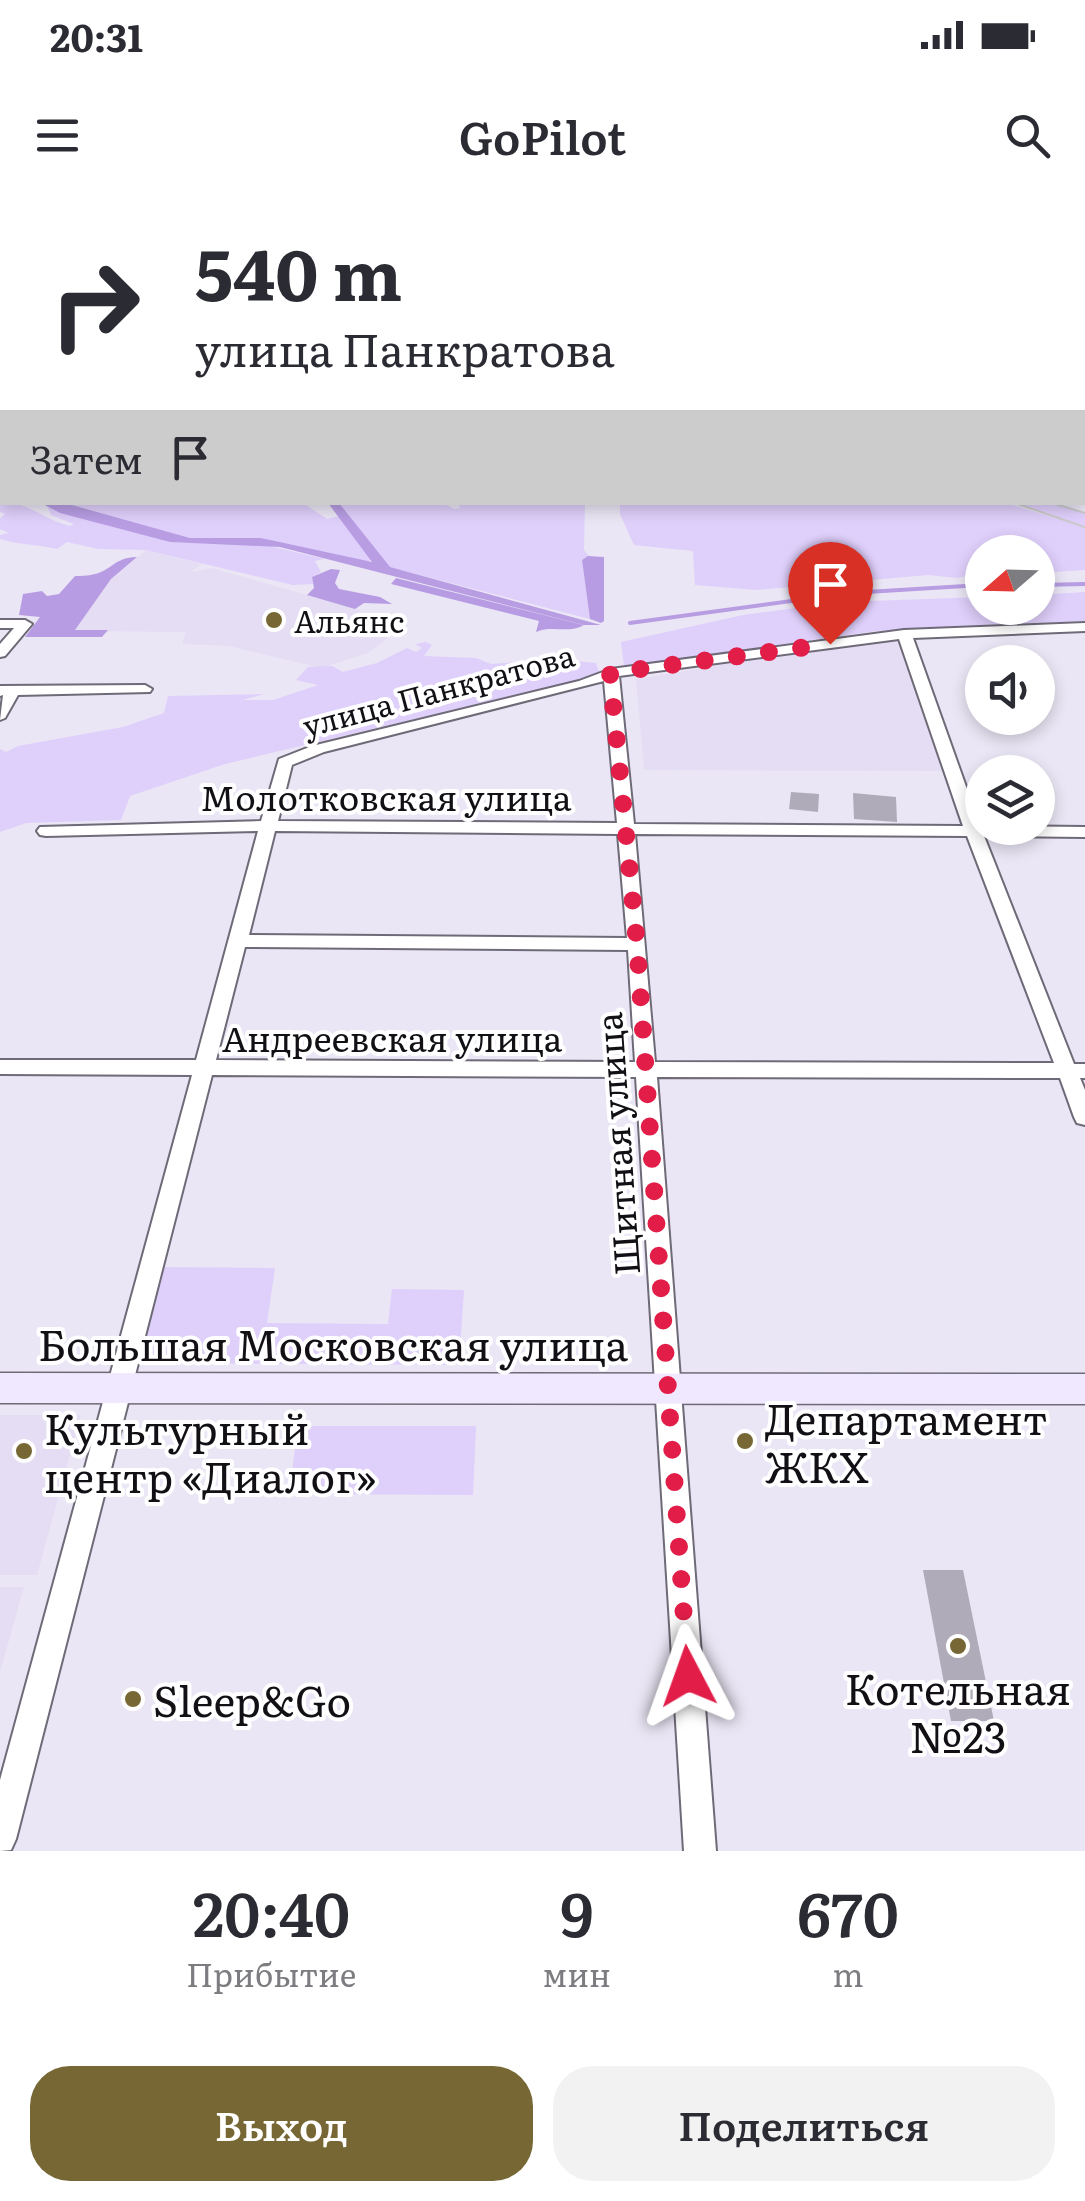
<!DOCTYPE html>
<html lang="ru">
<meta charset="utf-8">
<style>
body{margin:0;font-family:Literata,serif;background:#f2f2f3;color:#2b2b33;height:100vh;display:flex;flex-direction:column;font-size:38px;white-space:nowrap}
*{box-sizing:border-box;margin:0}
p{font-size:32px;color:#7c7c81}
.icon{flex:none;width:55px;height:55px;fill:none;stroke:currentColor;stroke-width:2;stroke-linecap:round;stroke-linejoin:round}
.map{position:relative;height:1651px;overflow:hidden}
.drawer{display:flex;flex-direction:column;background:#fff;flex:1}
.drawer>*{flex:none}
.top-card{position:absolute;left:0px;top:0px;width:1085px;height:305px;box-shadow:0 5px 15px #0003;background:#fff;color:#2b2b33;overflow:hidden}
.needle{width:65px;rotate:250deg}
.buttons{position:absolute;left:965px;top:335px;display:grid;gap:20px}
.buttons a{display:grid;place-items:center;width:90px;height:90px;border-radius:50%;background:#fff;box-shadow:0 5px 15px #0003;font-size:50px}
.pin{position:absolute;display:grid;place-items:center;width:85px;height:85px;color:#fff;margin:-102px -42px;border-radius:50% 50% 50% 0;rotate:-45deg;box-shadow:0 0 10px #0007}
.pin .icon{rotate:45deg}
.me{position:absolute;width:110px;margin:-55px;rotate:356deg;stroke-linejoin:round;filter:drop-shadow(0 0 8px #0008)}
.turn{display:flex;align-items:center;gap:35px;height:210px;padding:0 30px;font-size:45px}
.turn .icon{width:130px;height:130px;stroke-width:2.5}
.turn b{display:block;font-size:70px;line-height:85px}
.then{display:flex;align-items:center;height:95px;padding:0 30px;background:#0003;gap:20px;font-size:38px}
.eta{display:flex;justify-content:space-evenly;align-items:center;height:170px;text-align:center}
.eta b{font-size:60px;font-weight:600;line-height:70px}
.action{display:flex;gap:20px;margin-top:auto;padding:20px 30px}
.action a{flex:1;height:115px;border-radius:40px;background:#776735;color:#fff;font-size:40px;font-weight:600;line-height:115px;text-align:center}
.action a+a{background:#f2f2f3;color:#2b2b33}
.status{display:flex;justify-content:space-between;align-items:center;height:70px;padding:0 50px;background:#fff;direction:ltr}
.status svg{height:28px;fill:currentColor}
header{display:flex;justify-content:space-between;align-items:center;height:130px;padding:0 30px;background:#fff;font-size:45px;font-weight:600}
.map>svg:first-child{display:block}
.built{fill:#e5ddf4}
.green{fill:#dfcffb}
.forest{fill:#b89ce3}
.water{fill:#b89de3}
.lines{fill:none;stroke-linecap:round;stroke-linejoin:round}
.stream-far1{stroke:#b89de3;stroke-width:2.5}
.stream{stroke:#b89de3;stroke-width:4}
.river{fill:#b89de3;fill-rule:evenodd}
.building{fill:#b0abb9}
.minor-casing{stroke:#6f6a77;stroke-width:4}
.secondary-casing{stroke:#6f6a77;stroke-width:3}
.primary-casing{stroke:#cbcacc;stroke-width:4}
.minor{fill:#fff;fill-rule:evenodd}
.secondary{fill:#f0e8fe;fill-rule:evenodd}
.primary{fill:#e1d0fd;fill-rule:evenodd}
.route{stroke:#e11d48;stroke-width:18;stroke-dasharray:0 32.4}
.poi-dot{fill:#776735;stroke:#fff;stroke-width:4}
.labels{text-anchor:middle;dominant-baseline:central;stroke-width:8;stroke-linejoin:round;paint-order:stroke}
.far-poi-label{font-size:30px;fill:#121015;stroke:#fff;text-anchor:start}
.far-street-label{font-size:30px;fill:#121015;stroke:#fff}
.street-label{font-size:35px;fill:#121015;stroke:#fff}
.near-street-label{font-size:42px;fill:#121015;stroke:#fff}
.near-poi-label{font-size:42px;fill:#121015;stroke:#fff;text-anchor:start}
</style>
<div class="status"><b>20:31</b><svg viewBox="0 0 49 12"><path d="M0 12V9h3v3zM5 12V6h3v6zM10 12V3h3v9zM15 12V0h3v12zM26 1h20v11H26zM47 4h2v5h-2z"/></svg></div>
<header><svg class="icon" aria-label="menu" viewBox="0 0 24 24"><path d="M4 6h16M4 12h16M4 18h16"/></svg>GoPilot<svg class="icon" aria-label="search" viewBox="0 0 24 24"><circle cx="10" cy="10" r="6"/><path d="M15 15l6 6"/></svg></header>
<div class="map">
<svg width="1085" height="1651" viewBox="0 0 1085 1651">
<rect width="100%" height="100%" fill="#ebe6f5"/>
<!-- built -->
<path class="built" d="M 146,350 L 202,364 L 191,372 L 212,368 L 360,410 L 357,420 L 396,431 L 368,453 L 321,468 L 229,446 L 182,444 L 186,432 L 74,431 L 111,379 Z
M 897,441 L 942,571 L 644,570 L 636,479 L 859,442 Z
M 0,1215 L 81,1215 L 37,1375 L 0,1375 Z
M 0,1387 L 24,1387 L 0,1472 Z"/>
<!-- green -->
<path class="green" d="M 0,0 L 370,0 L 2,2 L 2,12 Z
M 569,0 L 1085,0 L 1085,250 L 1082,2 Z
M 0,295 L 2,302 C 31,303 44,320 70,326 L 74,324 L 51,315 L 47,306 L 170,342 L 266,345 L 324,359 L 315,361 L 321,372 L 312,377 L 313,384 L 293,385 L 146,350 L 98,349 L 67,342 L 57,349 C 37,344 20,345 0,339 L 0,335 L 9,333 L 0,329 L 0,318 L 5,314 L 0,312 Z
M 458,302 L 585,303 L 584,350 L 589,356 L 582,360 L 590,419 L 389,367 L 339,303 L 443,303 L 454,309 L 460,308 Z
M 65,303 L 303,303 L 327,319 L 339,316 L 373,359 L 365,363 L 261,338 L 190,338 Z
M 620,303 L 1003,302 L 1085,327 L 1085,370 L 1038,373 L 1038,352 L 982,352 L 982,373 L 957,378 L 928,375 L 756,390 L 695,385 L 693,351 L 634,345 L 620,314 Z
M 1085,392 L 1085,421 L 877,431 L 624,466 L 621,442 L 743,415 L 841,402 L 982,397 L 982,408 L 1038,408 L 1038,395 Z
M 426,442 L 432,445 L 424,456 L 476,458 L 491,464 L 555,459 L 596,463 L 599,472 L 575,481 L 225,564 L 130,596 L 121,620 L 26,623 L 0,632 L 0,549 L 6,552 L 18,546 L 123,527 L 164,513 L 168,496 L 264,494 L 243,500 L 273,500 L 318,485 L 296,480 L 308,467 L 332,466 L 343,472 L 377,463 L 407,448 L 416,452 L 422,448 L 415,444 Z
M 157,1067 L 275,1068 L 267,1123 L 388,1124 L 392,1089 L 464,1090 L 459,1165 L 133,1163 Z
M 298,1226 L 476,1226 L 473,1295 L 289,1294 Z"/>
<!-- forest -->
<path class="forest" d="M 588,356 L 604,357 L 604,421 L 601,423 L 590,419 L 582,360 Z
M 137,357 L 111,379 L 75,430 L 108,430 L 102,437 L 25,437 L 40,417 L 19,415 L 23,394 L 42,391 L 47,396 L 59,394 L 75,376 C 114,377 107,358 137,357 Z
M 331,369 L 340,370 L 335,383 L 339,389 L 380,397 L 392,404 L 364,403 L 355,409 L 307,395 L 314,388 L 312,377 Z
M 396,378 L 584,425 C 569,434 552,425 536,432 L 539,421 L 391,384 Z"/>
<!-- water -->
<path class="water" d="M 65,303 L 190,338 L 261,338 L 372,362 L 328,303 L 339,303 L 390,367 L 601,425 L 584,425 L 280,347 L 170,342 L 60,313 L 43,304 Z"/>
<g class="lines">
<!-- stream-far1 -->
<path class="stream-far1" d="M 402,2 L 409,0"/>
<!-- stream -->
<path class="stream" d="M 1038,385 L 1085,384
M 630,423 L 850,393 L 982,385"/>
<!-- river -->
<path class="river" d="M 536,0 L 551,0 L 553,2 L 538,2 Z
M 1082,267 L 1085,267 L 1085,279 L 1082,279 Z"/>
</g>
<!-- building -->
<path class="building" d="M 791,592 L 819,594 L 818,612 L 789,609 Z
M 853,593 L 896,597 L 897,622 L 854,619 Z
M 923,1370 L 963,1370 L 994,1521 L 951,1521 Z"/>
<g class="lines">
<!-- minor casing -->
<g class="minor-casing">
<path id="minor" d="M 0,420 L 25,420 L 32,424 L 5,456 L 0,457 L 0,444 L 14,428 L 0,428 Z
M 1085,423 L 1085,431 L 913,438 L 980,626 L 1085,627 L 1085,637 L 984,636 L 1074,864 L 1085,864 L 1085,878 L 1080,878 L 1085,890 L 1085,925 L 1077,923 L 1074,917 L 1060,878 L 657,877 L 716,1651 L 684,1651 L 636,877 L 212,875 L 16,1639 L 11,1650 L 0,1651 L 0,1580 L 192,875 L 0,874 L 0,860 L 196,860 L 258,631 L 46,636 L 40,635 L 37,631 L 40,627 L 261,621 L 279,559 L 312,546 L 579,481 L 611,469 L 904,430 ZM 899,439 L 963,626 L 634,624 L 619,476 ZM 604,481 L 617,623 L 278,621 L 292,565 L 324,552 ZM 275,631 L 618,634 L 627,738 L 249,735 ZM 635,634 L 967,636 L 1054,863 L 655,862 ZM 245,747 L 628,750 L 635,862 L 216,860 Z
M 145,485 L 152,489 L 150,492 L 18,495 L 5,518 L 0,520 L 3,495 L 0,496 L 0,486 Z"/>
</g>
<!-- secondary casing -->
<g class="secondary-casing">
<path id="secondary" d="M 0,1173 L 1085,1174 L 1085,1204 L 0,1203 Z"/>
</g>
<!-- primary casing -->
<g class="primary-casing">
<path id="primary" d="M 0,48 L 2,49 L 2,57 L 0,56 Z
M 1015,302 L 1045,302 L 1085,314 L 1085,326 Z"/>
</g>
<!-- minor -->
<use href="#minor" class="minor"/>
<!-- secondary -->
<use href="#secondary" class="secondary"/>
<!-- primary -->
<use href="#primary" class="primary"/>
</g>
<g class="lines">
<!-- route -->
<path class="route" d="M 688,1476 L 637,744 L 610,473 L 830,444"/>
</g>
<!-- markers -->
<g class="poi-dot">
<circle cx="274" cy="420" r="10"/>
<circle cx="745" cy="1241" r="10"/>
<circle cx="24" cy="1251" r="10"/>
<circle cx="958" cy="1446" r="10"/>
<circle cx="133" cy="1499" r="10"/>
</g>
<g class="labels">
<!-- far-poi labels -->
<g class="far-poi-label">
<text x="294" y="420">Альянс</text>
</g>
<!-- far-street labels -->
<g class="far-street-label">
<text transform="translate(438 489) rotate(-15)">улица Панкратова</text>
</g>
<!-- street labels -->
<g class="street-label">
<text x="386" y="596">Молотковская улица</text>
<text x="392" y="837">Андреевская улица</text>
<text transform="translate(616 944) rotate(-94)">Щитная улица</text>
</g>
<!-- near-street labels -->
<g class="near-street-label">
<text x="333" y="1143">Большая Московская улица</text>
</g>
<!-- near-poi labels -->
<g class="near-poi-label">
<text x="765" y="1217">Департамент<tspan x="765" dy="48">ЖКХ</tspan></text>
<text x="44" y="1227">Культурный<tspan x="44" dy="48">центр «Диалог»</tspan></text>
<text x="958" y="1487" text-anchor="middle">Котельная<tspan x="958" dy="48">№23</tspan></text>
<text x="153" y="1499">Sleep&amp;Go</text>
</g>
</g>
</svg>
<div class="buttons">
<a><svg class="needle" viewBox="-14 -14 28 28"><path d="M0-13l5 13h-10z" fill="#e53935"/><path d="M0 13l5-13h-10z" fill="#7c7c81"/></svg></a>
<a><svg class="icon" aria-label="sound" viewBox="0 0 24 24"><path d="M4 9h4l5-4v14l-5-4H4zM17 9q2 3 0 6"/></svg></a>
<a><svg class="icon" aria-label="layers" viewBox="0 0 24 24"><path d="M12 4l9 5-9 5-9-5zM3 14l9 5 9-5"/></svg></a>
</div>
<div class="pin" style="left:830px;top:444px;background:#d93025"><svg class="icon" aria-label="arrive" viewBox="0 0 24 24"><path d="M6 21V4h12l-3 4 3 4H6"/></svg></div>
<svg class="me" style="left:688px;top:1476px" viewBox="-20 -20 40 40"><path d="M0-17L14 15 0 8-14 15z" fill="#e11d48" stroke="#fff" stroke-width="4"/></svg>
<div class="top-card">
<div class="turn"><svg class="icon" aria-label="right" viewBox="0 0 24 24"><path d="M7 20v-9h11M14 6l5 5-5 5"/></svg><div><b>540 m</b>улица Панкратова</div></div>
<div class="then">Затем<svg class="icon" aria-label="arrive" viewBox="0 0 24 24"><path d="M6 21V4h12l-3 4 3 4H6"/></svg></div>
</div>
</div>
<section class="drawer">
<div class="eta">
<div><b>20:40</b><p>Прибытие</p></div>
<div><b>9</b><p>мин</p></div>
<div><b>670</b><p>m</p></div>
</div>
<div class="action"><a>Выход</a><a>Поделиться</a></div>
</section>
